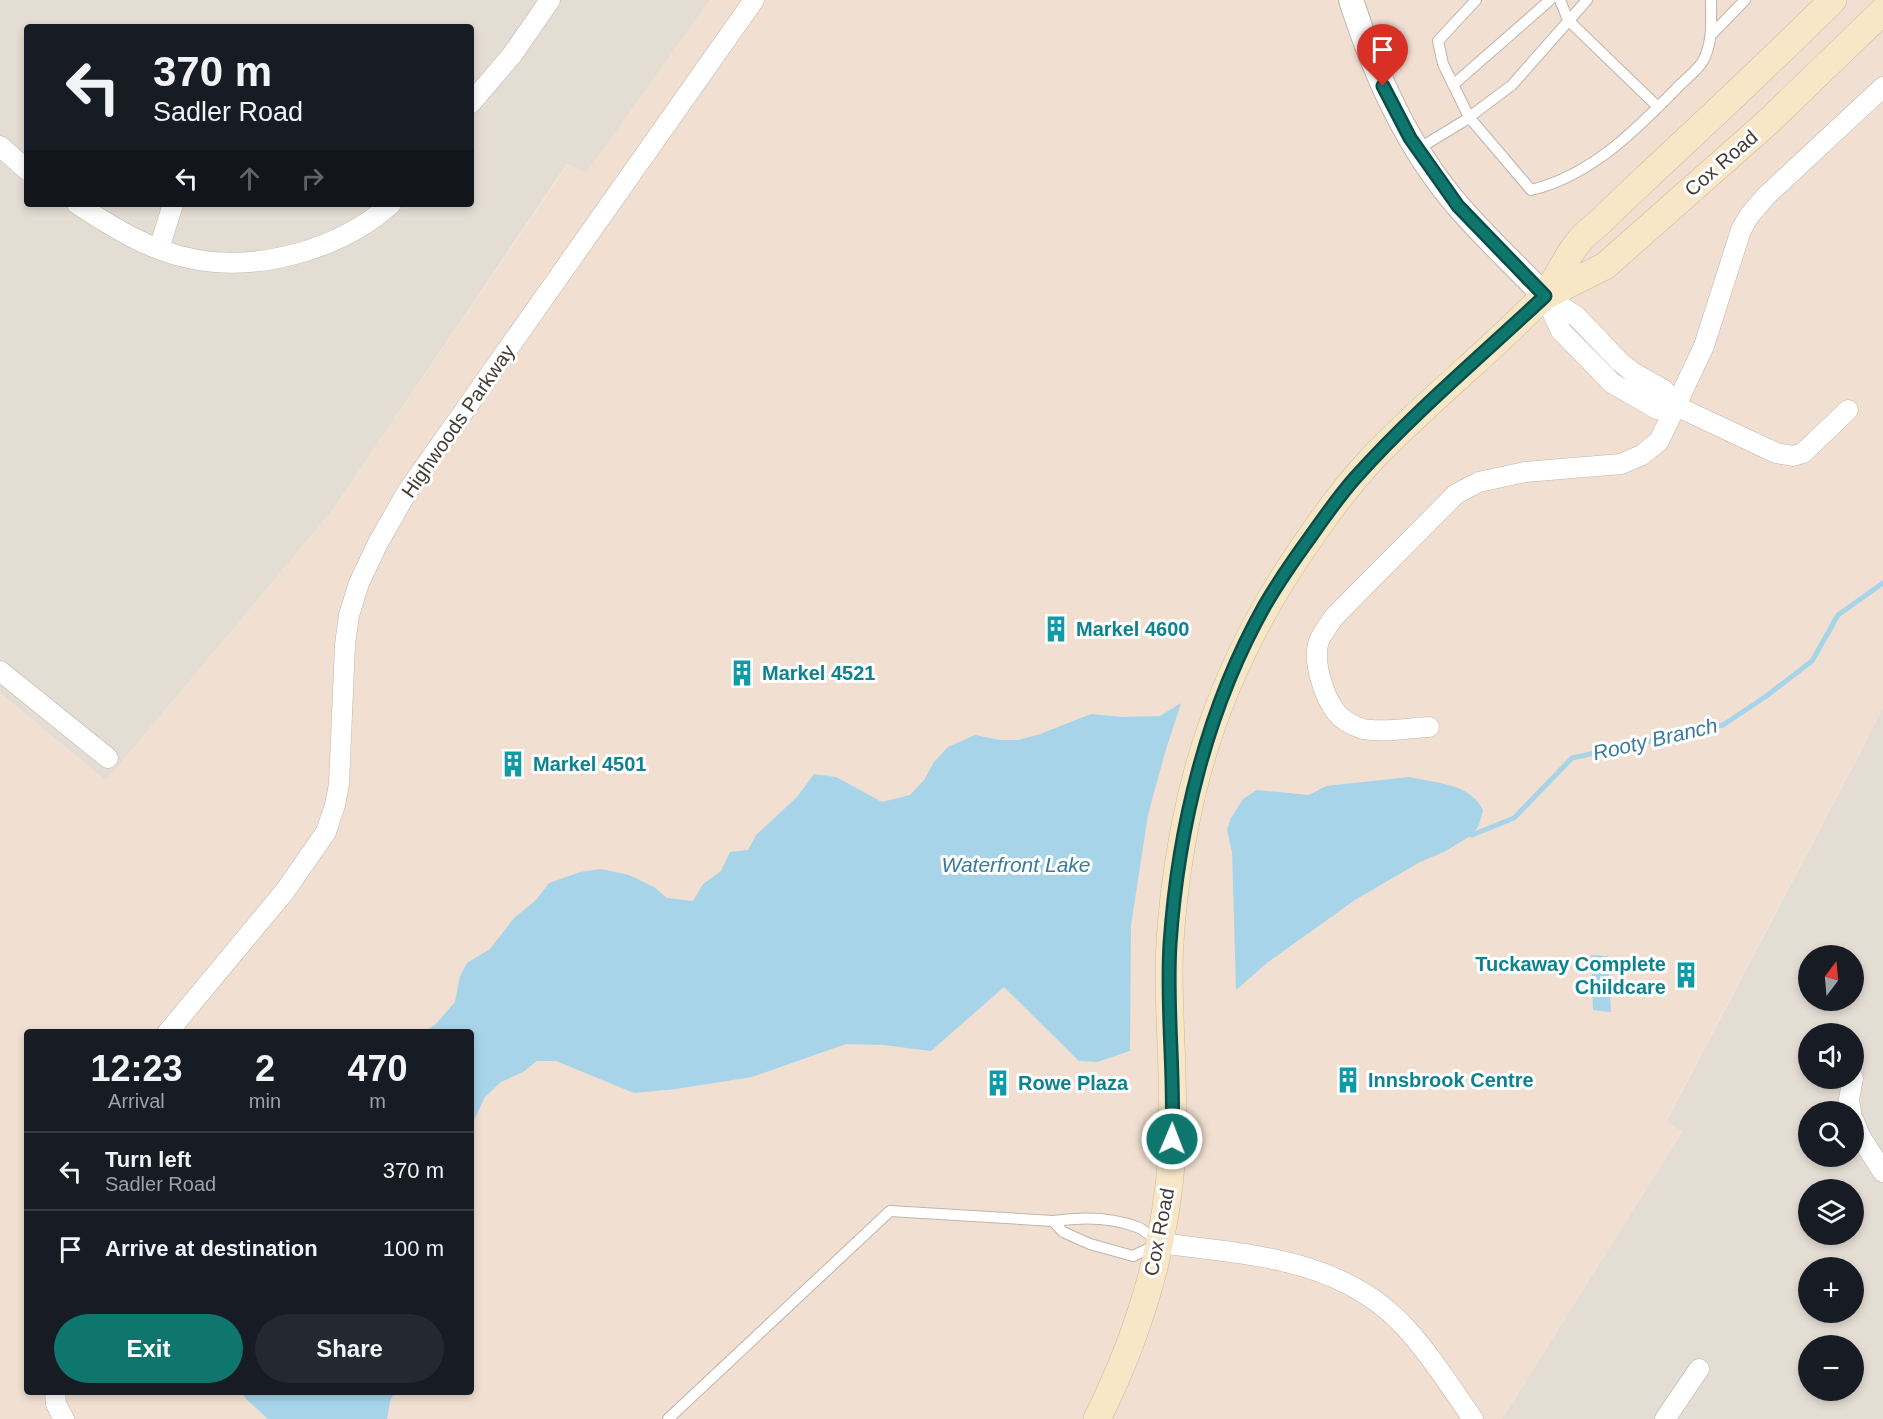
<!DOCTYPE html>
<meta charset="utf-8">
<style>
body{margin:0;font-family:Helvetica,sans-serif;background:#242831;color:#f1f3f6;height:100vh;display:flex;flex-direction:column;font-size:22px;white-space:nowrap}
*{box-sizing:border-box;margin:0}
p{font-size:20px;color:#9ea1a6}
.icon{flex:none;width:33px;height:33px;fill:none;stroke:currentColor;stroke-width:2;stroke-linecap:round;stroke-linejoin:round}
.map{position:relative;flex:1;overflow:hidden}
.drawer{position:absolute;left:24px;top:1029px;width:450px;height:366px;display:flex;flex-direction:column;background:#171b24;border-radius:6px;box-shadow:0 3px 9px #0003}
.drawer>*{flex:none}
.top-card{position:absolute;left:24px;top:24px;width:450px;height:183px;border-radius:6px;box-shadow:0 3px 9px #0003;background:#171b24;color:#f1f3f6;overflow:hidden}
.needle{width:39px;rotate:16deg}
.buttons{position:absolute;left:1798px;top:945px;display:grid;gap:12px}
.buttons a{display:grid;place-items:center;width:66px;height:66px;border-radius:50%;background:#171b24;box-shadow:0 3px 9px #0003;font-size:30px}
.pin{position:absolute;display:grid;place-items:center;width:51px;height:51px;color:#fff;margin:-62px -26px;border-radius:50% 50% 50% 0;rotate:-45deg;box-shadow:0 0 6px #0007}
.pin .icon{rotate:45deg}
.me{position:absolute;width:66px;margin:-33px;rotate:1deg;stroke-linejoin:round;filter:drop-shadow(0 0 4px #0008)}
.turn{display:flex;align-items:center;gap:21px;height:126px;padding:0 30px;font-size:27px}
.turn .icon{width:78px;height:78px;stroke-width:2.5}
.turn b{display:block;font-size:42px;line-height:51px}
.lanes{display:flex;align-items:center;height:57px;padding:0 30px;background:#0003;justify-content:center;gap:30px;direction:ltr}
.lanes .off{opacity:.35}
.eta{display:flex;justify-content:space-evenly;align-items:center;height:102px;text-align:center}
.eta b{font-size:36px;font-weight:600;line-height:42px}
.primary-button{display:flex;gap:12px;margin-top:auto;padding:12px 30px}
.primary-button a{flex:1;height:69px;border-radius:36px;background:#0f766e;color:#fff;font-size:24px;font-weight:600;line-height:69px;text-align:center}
.primary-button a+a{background:#242831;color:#f1f3f6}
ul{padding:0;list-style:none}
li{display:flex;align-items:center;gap:18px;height:78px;padding:0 30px;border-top:2px solid #363941}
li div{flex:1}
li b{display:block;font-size:22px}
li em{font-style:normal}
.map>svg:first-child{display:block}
.residential{fill:#e4ddd4;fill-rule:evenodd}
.commercial{fill:#f1e0d2;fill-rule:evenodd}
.water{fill:#a7d4e8}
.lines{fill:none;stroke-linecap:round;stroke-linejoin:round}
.stream{stroke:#a7d4e8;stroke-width:5}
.service-casing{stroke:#beb5ac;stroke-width:12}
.minor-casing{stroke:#beb5ac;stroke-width:21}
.tertiary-casing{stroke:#beb5ac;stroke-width:26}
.secondary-casing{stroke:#ccb999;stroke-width:28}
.service{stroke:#fff;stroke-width:10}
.minor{stroke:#fff;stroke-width:20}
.tertiary{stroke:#fff;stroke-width:24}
.secondary{stroke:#f8e7c7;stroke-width:27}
.route-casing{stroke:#0a4d48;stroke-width:15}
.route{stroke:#0f766e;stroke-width:10}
.labels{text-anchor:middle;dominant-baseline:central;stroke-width:6;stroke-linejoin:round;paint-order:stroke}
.street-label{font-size:20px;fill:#423c35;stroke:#fff}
.culture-label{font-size:20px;font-weight:bold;fill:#0d838f;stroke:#fff;text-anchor:start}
.water-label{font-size:21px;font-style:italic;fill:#397b9b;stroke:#fff}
</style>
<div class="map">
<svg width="1883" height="1419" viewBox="0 0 1883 1419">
<rect width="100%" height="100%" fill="#f0ece5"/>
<!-- residential -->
<path class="residential" d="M 0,0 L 710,0 L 586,174 L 567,164 L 332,511 L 106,781 L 0,693 ZM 27,27 L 471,27 L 471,204 L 27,204 Z
M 1883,49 L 1883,1419 L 1502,1419 L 1682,1132 L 1666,1122 L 1865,743 ZM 1809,956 L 1854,956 L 1854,1000 L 1809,1000 ZM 1809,1034 L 1854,1034 L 1854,1078 L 1809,1078 ZM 1809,1112 L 1854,1112 L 1854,1156 L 1809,1156 ZM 1809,1190 L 1854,1190 L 1854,1234 L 1809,1234 ZM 1809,1268 L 1854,1268 L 1854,1312 L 1809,1312 ZM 1809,1346 L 1854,1346 L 1854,1390 L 1809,1390 Z"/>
<!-- commercial -->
<path class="commercial" d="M 710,0 L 1883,0 L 1883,708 L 1666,1121 L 1682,1132 L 1502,1419 L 0,1419 L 0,693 L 106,781 L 332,511 L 568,164 L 586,173 ZM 27,1032 L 471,1032 L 471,1392 L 27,1392 Z"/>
<!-- water -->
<path class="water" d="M 1181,703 L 1164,756 L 1148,815 L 1131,925 L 1130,1051 L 1097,1062 L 1079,1061 L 1004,987 L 931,1051 L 883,1045 L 846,1044 L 752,1077 L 676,1089 L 634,1093 L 556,1061 L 537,1061 L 523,1072 L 501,1082 L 485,1097 L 474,1120 L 471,1133 L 471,1032 L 423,1032 L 436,1024 L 455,1002 L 460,976 L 467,963 L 490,949 L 514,918 L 536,900 L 549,883 L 580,872 L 601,869 L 629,875 L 654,887 L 667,898 L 693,901 L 703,884 L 721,871 L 730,852 L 748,850 L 756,835 L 797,797 L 814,774 L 836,777 L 882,802 L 910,795 L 924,780 L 934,762 L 948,747 L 975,735 L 1000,740 L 1018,740 L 1040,734 L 1091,714 L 1123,717 L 1160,716 Z
M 1409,777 C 1435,783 1470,783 1483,810 L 1479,825 L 1472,835 L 1444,852 L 1420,862 L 1355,900 L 1267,963 L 1236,990 L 1232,852 L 1227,830 L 1231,818 L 1243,799 L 1257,790 L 1309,795 L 1326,786 Z
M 1591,955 L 1608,956 L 1611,1012 L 1593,1010 Z
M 242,1392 L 394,1392 L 390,1402 L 387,1419 L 268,1419 L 246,1399 Z"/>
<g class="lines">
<!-- stream -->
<path class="stream" d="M 1472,835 L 1514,818 L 1572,758 L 1723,725 L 1765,697 L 1812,661 L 1838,615 L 1883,583"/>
<!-- service casing -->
<g class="service-casing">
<path id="service" d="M 1476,0 L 1438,41 L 1443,64 L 1469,117 L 1531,190 C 1590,176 1635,131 1676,89 C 1684,80 1699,70 1704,59 C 1713,41 1711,19 1711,0
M 1560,0 L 1568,20 L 1658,107
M 1711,35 L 1745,0
M 1453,85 L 1550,0
M 1418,149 L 1464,121 L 1512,85 L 1587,0
M 668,1419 L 890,1211 L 1053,1221 C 1080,1217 1111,1217 1137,1227 C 1145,1230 1153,1238 1160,1243 L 1133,1256 L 1090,1244 L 1063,1232 L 1053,1221"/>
</g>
<!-- minor casing -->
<g class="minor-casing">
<path id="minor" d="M 471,103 L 512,55 L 550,0
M 0,146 L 27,170
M 77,204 C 112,227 150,251 193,259 C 259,272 341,249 391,204
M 159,249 L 173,204
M 1545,296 L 1576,316 L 1620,362 L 1634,373 L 1664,390 L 1676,406 L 1776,453 L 1793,456 L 1803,453 L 1848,410
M 1545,296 L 1561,331 L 1612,383 L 1657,409 L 1676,406
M 0,671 L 108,758
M 1429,727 C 1408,728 1384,733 1363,729 C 1354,726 1342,720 1336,712 C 1324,697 1312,660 1319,641 C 1322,633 1329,625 1334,617 L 1456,494 L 1479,482 L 1525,472 L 1621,464 L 1642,455 L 1659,441 L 1704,346 L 1741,230 L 1749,216 L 1766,196 L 1883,87
M 168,1032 L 285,891 L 326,832 L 335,805 L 339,784 L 345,645 L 349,615 L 359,583 L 378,543 L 407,492 L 754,0
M 1851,1112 L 1849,1099 L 1853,1078
M 1854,1121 L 1860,1136 L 1883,1172
M 1160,1243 C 1248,1255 1340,1257 1405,1327 C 1431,1355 1451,1388 1473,1419
M 55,1392 L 56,1404 L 64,1419
M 1665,1419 L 1699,1369"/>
</g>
<!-- tertiary casing -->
<g class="tertiary-casing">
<path id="tertiary" d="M 1351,0 C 1375,74 1407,147 1459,207 C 1486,238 1516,266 1545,296"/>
</g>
<!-- secondary casing -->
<g class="secondary-casing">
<path id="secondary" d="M 1545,296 L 1605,266 L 1768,122 L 1883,11
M 1097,1419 C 1139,1335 1166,1247 1172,1153 C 1175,1091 1169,1030 1169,968 C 1170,921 1176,873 1185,826 C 1205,720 1250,622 1312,535 C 1329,510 1348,485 1369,462 C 1423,405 1485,356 1540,300 C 1556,284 1563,261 1577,244 C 1583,235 1593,228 1601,221 C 1621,201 1642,182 1662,163 C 1720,109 1777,55 1833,0"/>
</g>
<!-- service -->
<use href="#service" class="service"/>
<!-- minor -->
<use href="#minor" class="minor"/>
<!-- tertiary -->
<use href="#tertiary" class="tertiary"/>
<!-- secondary -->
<use href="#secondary" class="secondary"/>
</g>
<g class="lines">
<!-- route casing -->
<g class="route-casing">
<path id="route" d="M 1172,1139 C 1175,1074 1166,1009 1170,944 C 1178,827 1207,708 1265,605 C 1279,581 1295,558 1311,536 C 1325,516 1339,496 1355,478 C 1412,414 1482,355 1545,296 L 1458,206 L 1410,138 L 1383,86"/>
</g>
<!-- route -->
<use href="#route" class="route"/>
</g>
<!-- icons -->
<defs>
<g id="building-bare" transform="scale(2.07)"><path d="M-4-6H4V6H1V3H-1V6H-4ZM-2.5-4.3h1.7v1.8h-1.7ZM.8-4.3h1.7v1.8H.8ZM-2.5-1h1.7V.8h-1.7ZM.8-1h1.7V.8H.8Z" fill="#0f9aa8" stroke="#fff" stroke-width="2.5" paint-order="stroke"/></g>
</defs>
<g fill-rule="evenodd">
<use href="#building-bare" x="1056" y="629"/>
<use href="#building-bare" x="742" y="673"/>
<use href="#building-bare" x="513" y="764"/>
<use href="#building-bare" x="1686" y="975"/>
<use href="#building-bare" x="1348" y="1080"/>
<use href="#building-bare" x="998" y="1083"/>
</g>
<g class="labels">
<!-- street labels -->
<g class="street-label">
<text transform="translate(1721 163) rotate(-41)">Cox Road</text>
<text transform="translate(458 421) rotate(-55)">Highwoods Parkway</text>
<text transform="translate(1159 1232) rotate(-79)">Cox Road</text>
</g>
<!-- culture labels -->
<g class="culture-label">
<text x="1076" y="629">Markel 4600</text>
<text x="762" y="673">Markel 4521</text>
<text x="533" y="764">Markel 4501</text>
<text x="1666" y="964" text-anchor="end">Tuckaway Complete<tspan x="1666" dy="23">Childcare</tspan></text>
<text x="1368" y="1080">Innsbrook Centre</text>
<text x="1018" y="1083">Rowe Plaza</text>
</g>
<!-- water labels -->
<g class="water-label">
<text transform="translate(1655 739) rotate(-13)">Rooty Branch</text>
<text x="1016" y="864">Waterfront Lake</text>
</g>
</g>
</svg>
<div class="buttons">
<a><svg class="needle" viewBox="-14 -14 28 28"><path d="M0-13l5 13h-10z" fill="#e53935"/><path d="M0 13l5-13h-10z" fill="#9ea1a6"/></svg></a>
<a><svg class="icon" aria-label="sound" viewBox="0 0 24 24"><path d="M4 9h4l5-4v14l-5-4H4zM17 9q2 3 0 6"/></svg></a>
<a><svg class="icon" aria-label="search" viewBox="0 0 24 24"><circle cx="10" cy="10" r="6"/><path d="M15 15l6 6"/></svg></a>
<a><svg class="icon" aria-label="layers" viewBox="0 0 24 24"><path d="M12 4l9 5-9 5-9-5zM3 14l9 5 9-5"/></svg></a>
<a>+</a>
<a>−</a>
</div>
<div class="pin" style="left:1383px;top:86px;background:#d93025"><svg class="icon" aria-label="arrive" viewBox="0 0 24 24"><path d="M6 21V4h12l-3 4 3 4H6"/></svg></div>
<svg class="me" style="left:1172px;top:1139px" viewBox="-20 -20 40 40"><circle r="17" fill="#0f766e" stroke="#fff" stroke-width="3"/><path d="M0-11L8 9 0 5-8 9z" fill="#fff"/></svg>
<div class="top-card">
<div class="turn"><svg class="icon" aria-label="left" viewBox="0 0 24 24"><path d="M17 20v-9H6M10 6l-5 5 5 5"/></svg><div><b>370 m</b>Sadler Road</div></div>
<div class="lanes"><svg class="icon" aria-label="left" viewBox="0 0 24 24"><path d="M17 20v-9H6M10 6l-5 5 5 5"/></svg><svg class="icon off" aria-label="ahead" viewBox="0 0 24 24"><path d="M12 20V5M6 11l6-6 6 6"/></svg><svg class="icon off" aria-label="right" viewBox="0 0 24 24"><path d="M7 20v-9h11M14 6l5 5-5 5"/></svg></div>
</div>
<section class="drawer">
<div class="eta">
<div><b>12:23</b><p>Arrival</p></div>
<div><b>2</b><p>min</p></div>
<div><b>470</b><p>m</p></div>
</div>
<ul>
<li><svg class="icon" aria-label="left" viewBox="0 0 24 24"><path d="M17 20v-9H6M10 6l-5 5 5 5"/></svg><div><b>Turn left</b><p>Sadler Road</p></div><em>370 m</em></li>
<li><svg class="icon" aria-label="arrive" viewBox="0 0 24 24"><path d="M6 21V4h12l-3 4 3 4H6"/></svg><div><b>Arrive at destination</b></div><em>100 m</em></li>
</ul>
<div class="primary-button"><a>Exit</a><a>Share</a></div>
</section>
</div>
